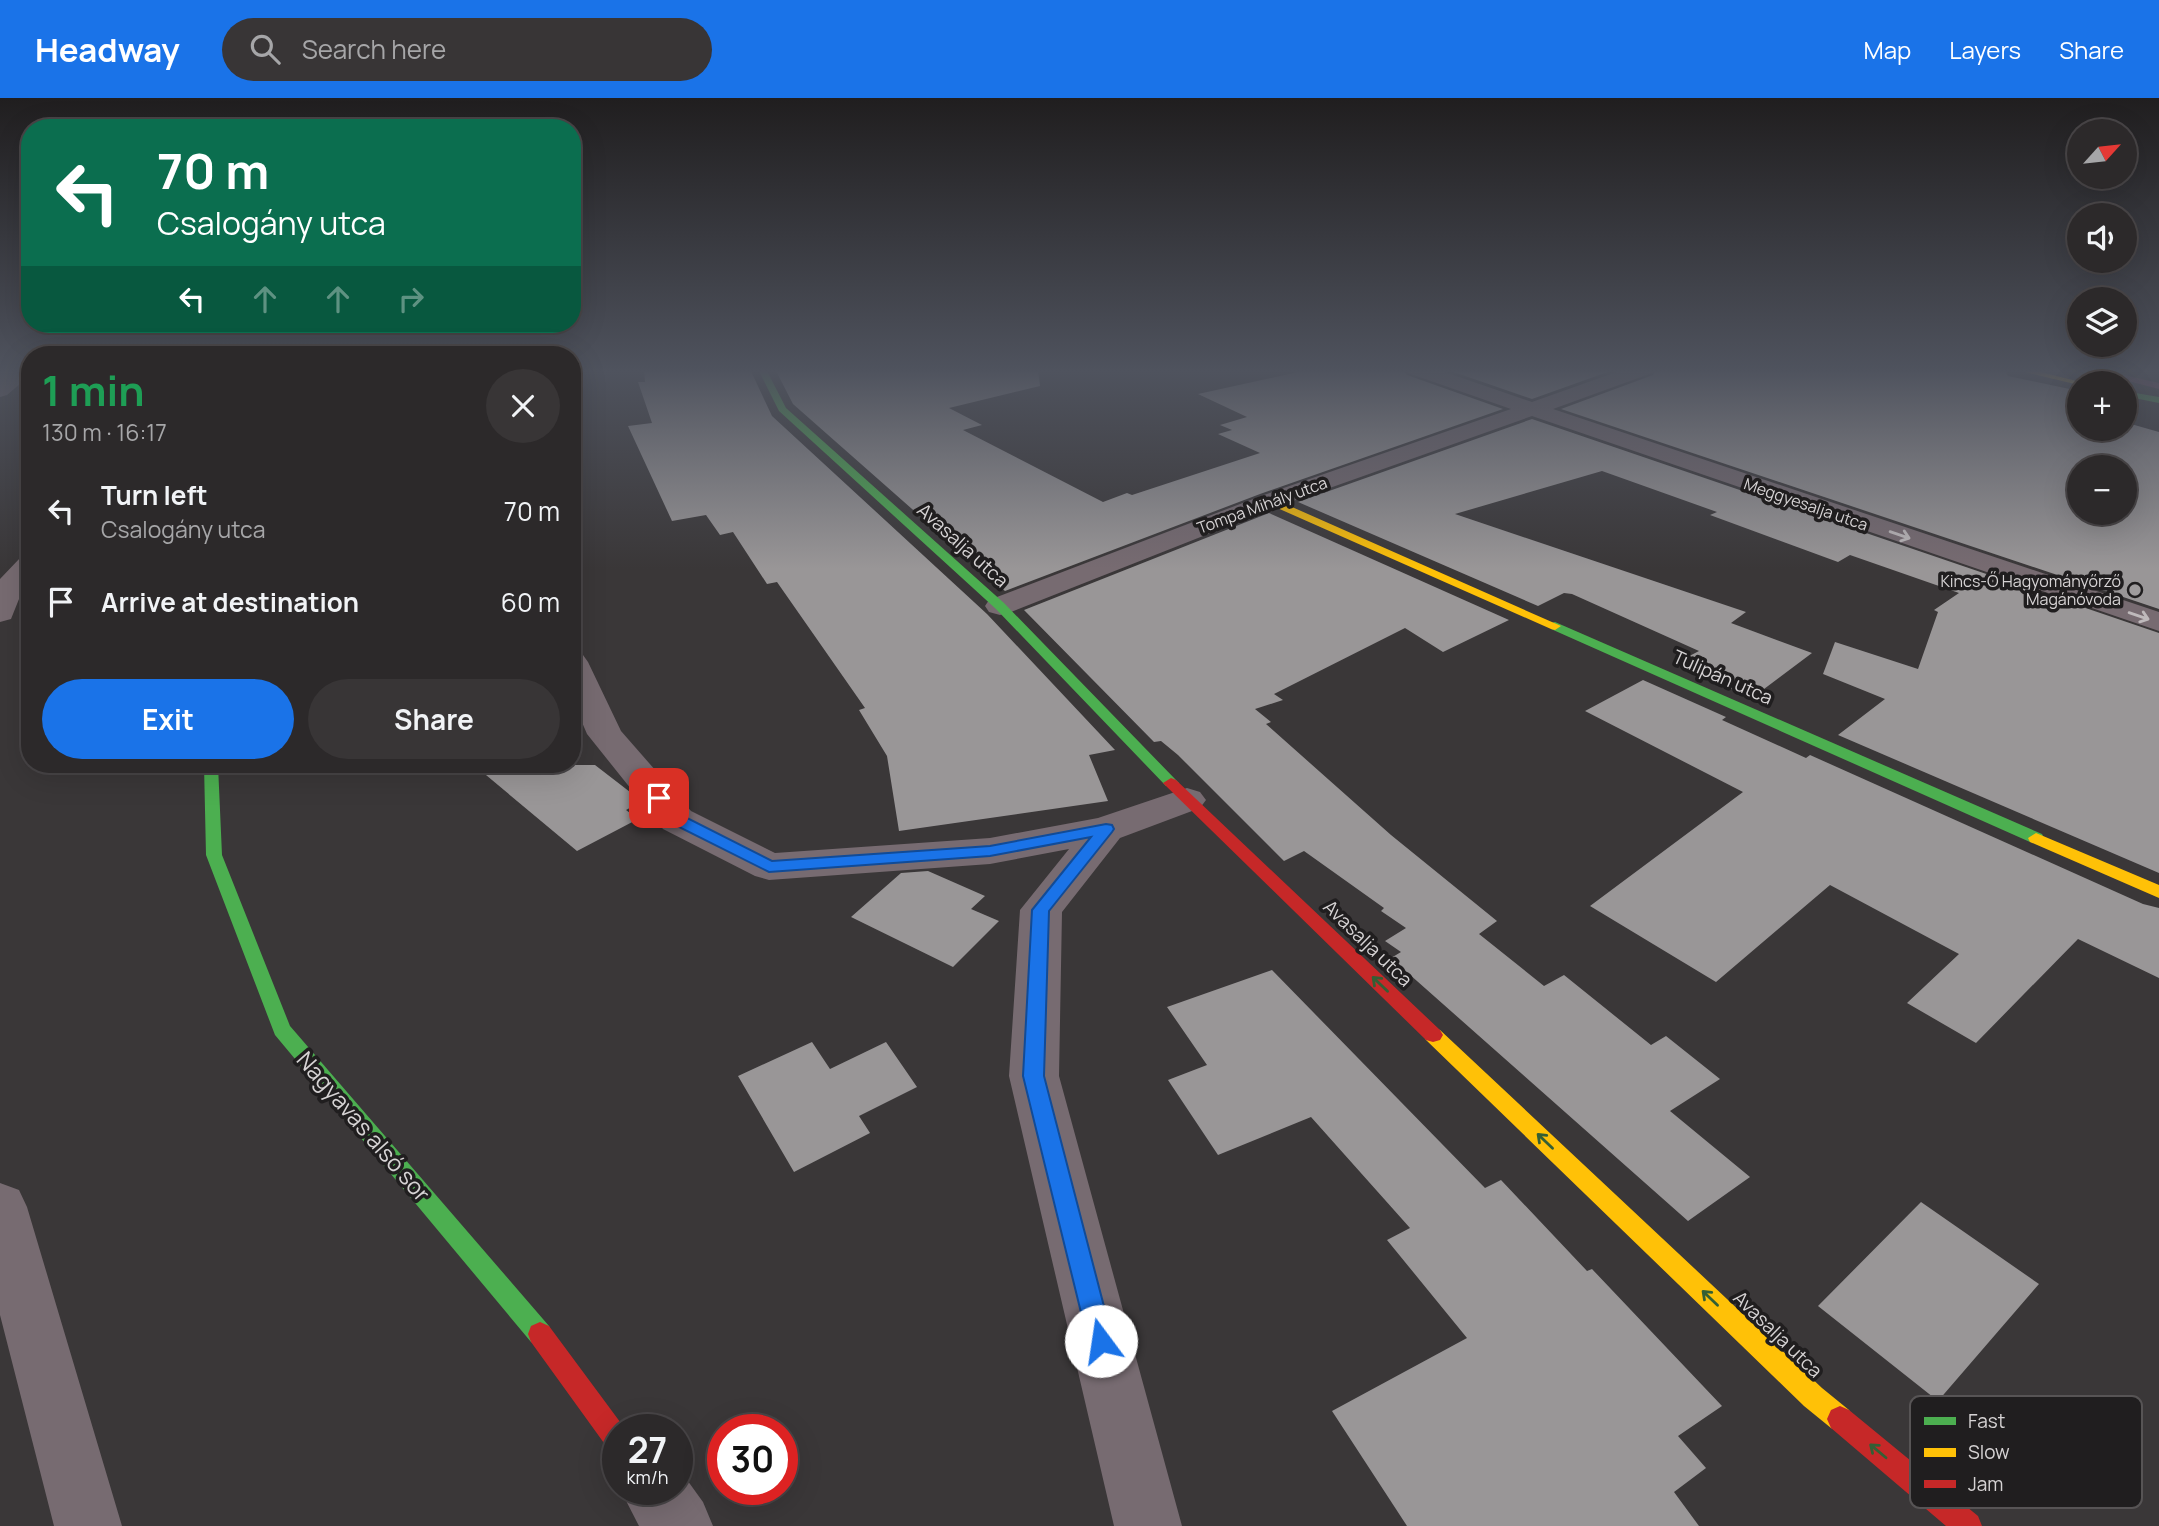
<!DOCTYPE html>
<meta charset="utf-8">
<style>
body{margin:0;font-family:Manrope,sans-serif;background:#383536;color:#f1f3f6;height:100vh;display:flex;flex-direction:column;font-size:26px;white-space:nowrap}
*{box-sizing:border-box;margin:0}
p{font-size:23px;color:#a6a6a8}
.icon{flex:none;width:38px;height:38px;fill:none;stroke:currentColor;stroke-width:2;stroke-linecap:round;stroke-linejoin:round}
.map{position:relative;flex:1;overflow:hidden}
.details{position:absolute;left:21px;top:248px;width:560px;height:427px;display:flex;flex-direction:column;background:#2c292a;border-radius:28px;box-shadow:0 7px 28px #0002,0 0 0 2px #484547}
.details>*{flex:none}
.banner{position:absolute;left:21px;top:21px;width:560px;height:214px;border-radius:28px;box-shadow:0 7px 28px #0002,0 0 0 2px #484547;background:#0b6e4f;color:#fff;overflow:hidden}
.needle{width:46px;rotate:63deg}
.buttons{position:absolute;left:2067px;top:21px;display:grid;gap:14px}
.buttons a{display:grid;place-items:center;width:70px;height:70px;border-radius:50%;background:#2c292a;box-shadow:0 7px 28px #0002,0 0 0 2px #484547;font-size:35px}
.speed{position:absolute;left:602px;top:1316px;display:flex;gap:14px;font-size:35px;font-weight:700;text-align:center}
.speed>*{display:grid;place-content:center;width:91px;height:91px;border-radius:50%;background:#2c292a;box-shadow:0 7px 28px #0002,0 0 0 2px #484547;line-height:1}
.speed small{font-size:18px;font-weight:400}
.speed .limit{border:10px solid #d22;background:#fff;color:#111}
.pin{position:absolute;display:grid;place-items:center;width:60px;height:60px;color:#fff;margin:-30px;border-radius:14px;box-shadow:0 4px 10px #0006}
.me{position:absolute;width:77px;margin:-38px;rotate:346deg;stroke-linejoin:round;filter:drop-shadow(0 0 5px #0008)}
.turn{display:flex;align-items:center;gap:24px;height:147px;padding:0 21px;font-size:32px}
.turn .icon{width:91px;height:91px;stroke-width:2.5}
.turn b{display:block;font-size:49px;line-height:60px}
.lanes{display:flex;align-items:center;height:66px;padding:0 21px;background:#0003;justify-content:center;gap:35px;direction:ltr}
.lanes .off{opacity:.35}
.round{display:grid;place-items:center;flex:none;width:74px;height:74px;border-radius:37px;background:#383536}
.head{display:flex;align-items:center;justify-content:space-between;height:119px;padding:0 21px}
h1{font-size:42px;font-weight:700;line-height:52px;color:#1e9e55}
.action{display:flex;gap:14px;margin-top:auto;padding:14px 21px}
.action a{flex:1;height:80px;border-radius:42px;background:#1a73e8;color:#fff;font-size:28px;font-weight:700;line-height:80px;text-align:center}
.action a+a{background:#383536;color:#f1f3f6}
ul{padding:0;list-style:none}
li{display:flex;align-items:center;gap:21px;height:91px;padding:0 21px}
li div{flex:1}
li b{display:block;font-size:26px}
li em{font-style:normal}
header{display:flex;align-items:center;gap:42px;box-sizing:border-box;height:98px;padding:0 35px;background:#1a73e8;color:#fff}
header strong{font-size:33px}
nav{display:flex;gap:38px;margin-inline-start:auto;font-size:24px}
.search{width:490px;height:63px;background:#383536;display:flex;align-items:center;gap:18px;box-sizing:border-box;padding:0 24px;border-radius:38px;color:#a6a6a8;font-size:26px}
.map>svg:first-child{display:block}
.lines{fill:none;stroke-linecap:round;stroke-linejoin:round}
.stream{fill:#934670;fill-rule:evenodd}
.building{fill:#999697;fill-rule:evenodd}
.street{fill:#776b71;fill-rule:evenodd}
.fast{fill:#4caf50;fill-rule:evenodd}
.slow{fill:#ffc107;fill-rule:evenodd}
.jam{fill:#c62828;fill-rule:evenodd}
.oneway{stroke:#beb9bb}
.oneway2{stroke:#345f35}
.route{fill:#1a73e8;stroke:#114b97;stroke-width:2}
.poi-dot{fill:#9f9c9d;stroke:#201e1f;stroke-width:2.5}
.labels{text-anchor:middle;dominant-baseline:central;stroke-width:7;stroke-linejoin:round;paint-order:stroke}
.far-street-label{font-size:16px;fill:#d6d3d4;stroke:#201e1f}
.far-poi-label{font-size:16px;fill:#d6d3d4;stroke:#201e1f;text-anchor:end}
.street-label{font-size:19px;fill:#d6d3d4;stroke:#201e1f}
.near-street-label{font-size:23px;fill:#d6d3d4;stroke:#201e1f}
.key{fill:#201e1f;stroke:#575455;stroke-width:2}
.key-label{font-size:19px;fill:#d6d3d4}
</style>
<header>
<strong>Headway</strong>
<div class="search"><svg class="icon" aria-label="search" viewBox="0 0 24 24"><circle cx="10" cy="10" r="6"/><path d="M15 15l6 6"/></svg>Search here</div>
<nav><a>Map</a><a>Layers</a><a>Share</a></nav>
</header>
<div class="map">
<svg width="2159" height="1428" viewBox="0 0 2159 1428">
<rect width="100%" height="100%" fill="#3a3738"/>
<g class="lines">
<!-- stream -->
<path class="stream" d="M 2082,271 L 2098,271 L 2159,285 L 2159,291 Z"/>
</g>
<!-- building -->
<path class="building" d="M 644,271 L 750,271 L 772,318 L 987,516 L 1115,652 L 1089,657 L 1108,703 L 899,733 L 887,658 L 859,612 L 865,610 L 777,484 L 767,486 L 733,434 L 720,437 L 706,417 L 672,423 L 628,328 L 652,325 L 638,284 L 645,284 Z
M 775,271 L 1038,271 L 1040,288 L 949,310 L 982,327 L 963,332 L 1103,404 L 1127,395 L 1132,397 L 1260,355 L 1218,336 L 1232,332 L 1220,327 L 1247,319 L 1198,296 L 1312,271 L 1403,271 L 1407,277 L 1503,311 L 1260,396 L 1005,493 L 793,306 Z
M 1445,271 L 1616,271 L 1532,301 Z
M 1657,271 L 2004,271 L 2008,278 L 2079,293 L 2079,331 L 2124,331 L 2124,324 L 2159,334 L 2159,511 L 1561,311 L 1653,277 ZM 2079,369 L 2124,369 L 2124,415 L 2079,415 Z
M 1532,321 L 2159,535 L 2159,775 L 1838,637 L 1885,601 L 1823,576 L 1835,544 L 1918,571 L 1938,514 L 1934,512 L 1959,495 L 1850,457 L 1838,464 L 1710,417 L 1717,414 L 1602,373 L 1455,416 L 1746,514 L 1731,525 L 1812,555 L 1752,600 L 1674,566 L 1699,553 L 1572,496 L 1564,495 L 1538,508 L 1298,404 Z
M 1269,415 L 1509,522 L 1443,554 L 1405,530 L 1274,596 L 1283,602 L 1255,611 L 1271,624 L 1266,626 L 1391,737 L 1497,823 L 1479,836 L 1544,888 L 1564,877 L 1651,947 L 1666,938 L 1720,981 L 1670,1013 L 1750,1079 L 1688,1123 L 1391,860 L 1401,854 L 1385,843 L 1406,830 L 1381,813 L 1384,810 L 1304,753 L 1284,763 L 1178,657 L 1161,643 L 1154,644 L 1024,512 Z
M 1643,582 L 1726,619 L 1722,622 L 1806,660 L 1810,657 L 2143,806 L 2159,810 L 2159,880 L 2078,841 L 1976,945 L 1907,905 L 1959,856 L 1830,787 L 1716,884 L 1590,808 L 1743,694 L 1585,613 Z
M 474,667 L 595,667 L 630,694 L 639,705 L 626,712 L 638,721 L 577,753 Z
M 928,773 L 985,798 L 971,811 L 999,823 L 953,869 L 851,819 L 901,775 Z
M 1272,872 L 1485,1090 L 1501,1082 L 1587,1173 L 1592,1171 L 1722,1308 L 1678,1338 L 1706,1370 L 1674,1394 L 1699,1428 L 1407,1428 L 1332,1313 L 1467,1240 L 1387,1142 L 1410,1130 L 1311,1019 L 1218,1057 L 1168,982 L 1207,967 L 1167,909 Z
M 812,944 L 830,971 L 886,944 L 917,989 L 859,1018 L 870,1035 L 794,1074 L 738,978 Z
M 1921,1104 L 2039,1186 L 1938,1303 L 1818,1208 Z"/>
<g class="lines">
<!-- street -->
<path class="street" d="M 0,271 L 16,271 L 21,285 L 7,297 L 0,299 Z
M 1405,271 L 1436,271 L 1532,304 L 1625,271 L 1655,271 L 1652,275 L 1553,311 L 2159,514 L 2159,533 L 1532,318 L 1279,408 L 1011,514 L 1000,517 L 989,514 L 985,508 L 989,502 L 1261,398 L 1511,311 L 1408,275 Z
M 30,458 L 30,483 L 23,491 L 11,521 L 0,524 L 0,481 L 20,460 Z
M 572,554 L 583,557 L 588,564 L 621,633 L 691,713 L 775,755 L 990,740 L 1098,720 L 1187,690 L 1200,694 L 1206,702 L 1200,710 L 1120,740 L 1062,814 L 1059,978 L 1182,1428 L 1114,1428 L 1009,978 L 1020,812 L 1069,751 L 990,766 L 769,782 L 755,778 L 663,731 L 587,636 L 572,601 Z
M 0,1085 L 19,1092 L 27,1109 L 122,1428 L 54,1428 L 0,1217 Z
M 677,1368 L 703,1404 L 713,1428 L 639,1428 L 620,1391 L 677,1391 Z"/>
<!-- fast -->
<path class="fast" d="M 758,271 L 766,271 L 786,310 L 1004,505 L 1176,682 L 1179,685 L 1176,688 L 1166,688 L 996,511 L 779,313 Z
M 2124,293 L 2159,299 L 2159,305 L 2124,298 Z
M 1555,524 L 2042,736 L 2044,740 L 2036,745 L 2030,744 L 1551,531 L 1551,525 Z
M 204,667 L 218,667 L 222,757 L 290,928 L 549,1228 L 552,1236 L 549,1244 L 540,1248 L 531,1244 L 275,937 L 206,757 Z"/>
<!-- slow -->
<path class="slow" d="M 2012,271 L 2029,271 L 2084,285 L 2079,287 Z
M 1266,401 L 1274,401 L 1561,528 L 1555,532 L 1551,531 L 1266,405 Z
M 2036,735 L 2159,787 L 2159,800 L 2030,744 L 2028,740 Z
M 1433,930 L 1440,932 L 1822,1290 L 1849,1312 L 1853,1321 L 1849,1330 L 1840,1334 L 1831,1330 L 1804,1308 L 1426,942 L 1423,937 L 1426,932 Z"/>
<!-- jam -->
<path class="jam" d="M 1171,680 L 1176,682 L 1440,932 L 1443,937 L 1440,942 L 1433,944 L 1426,942 L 1166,688 L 1163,685 Z
M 540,1224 L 549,1228 L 626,1332 L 618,1332 L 618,1356 L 609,1352 L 531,1244 L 528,1236 L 531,1228 Z
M 1840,1308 L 1849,1312 L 1978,1418 L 1982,1428 L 1946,1428 L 1831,1330 L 1827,1321 L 1831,1312 Z"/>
</g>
<!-- one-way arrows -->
<defs><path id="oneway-shaft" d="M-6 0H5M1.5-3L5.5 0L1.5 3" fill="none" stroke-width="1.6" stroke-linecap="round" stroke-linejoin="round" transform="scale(1.75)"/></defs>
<g class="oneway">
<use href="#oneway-shaft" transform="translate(1900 437) rotate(19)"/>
<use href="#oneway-shaft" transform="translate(2139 518) rotate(19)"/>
</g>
<g class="oneway2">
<use href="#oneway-shaft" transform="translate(1380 886) rotate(-136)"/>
<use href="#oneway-shaft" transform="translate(1545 1043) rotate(-136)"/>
<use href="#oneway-shaft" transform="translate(1710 1200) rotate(-136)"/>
<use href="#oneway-shaft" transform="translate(1878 1353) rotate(-140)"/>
</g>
<!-- sky -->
<linearGradient id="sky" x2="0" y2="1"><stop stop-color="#201e1f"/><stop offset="0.58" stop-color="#4f535e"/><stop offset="1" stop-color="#4f535e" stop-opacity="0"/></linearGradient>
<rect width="2159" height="471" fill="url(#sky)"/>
<!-- route -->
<path class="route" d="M 659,695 L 665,697 L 683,718 L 772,763 L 990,748 L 1106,726 L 1112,727 L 1114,731 L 1112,734 L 1049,813 L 1044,978 L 1113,1243 L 1109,1251 L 1101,1255 L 1092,1251 L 1088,1243 L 1023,978 L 1032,812 L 1091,739 L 990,758 L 769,774 L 671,725 L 651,700 Z"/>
<!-- markers -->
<circle class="poi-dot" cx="2135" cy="492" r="7"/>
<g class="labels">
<!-- far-street labels -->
<g class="far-street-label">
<text transform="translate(1806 406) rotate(19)">Meggyesalja utca</text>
<text transform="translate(1262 407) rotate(-20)">Tompa Mihály utca</text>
</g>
<!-- far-poi labels -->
<g class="far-poi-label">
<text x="2121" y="483">Kincs-Ő Hagyományőrző<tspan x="2121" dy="18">Magánóvoda</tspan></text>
</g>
<!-- street labels -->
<g class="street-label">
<text transform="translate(963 447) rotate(42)">Avasalja utca</text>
<text transform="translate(1723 579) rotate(24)">Tulipán utca</text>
<text transform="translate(1368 845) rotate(44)">Avasalja utca</text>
<text transform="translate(1778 1236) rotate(44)">Avasalja utca</text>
</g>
<!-- near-street labels -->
<g class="near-street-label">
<text transform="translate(364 1028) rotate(49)">Nagyavas alsó sor</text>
</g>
</g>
<!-- legend -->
<rect x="1910" y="1298" width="232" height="112" rx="10" class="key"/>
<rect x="1924" y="1319" width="32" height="8" fill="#4caf50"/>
<rect x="1924" y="1350" width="32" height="9" fill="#ffc107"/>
<rect x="1924" y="1382" width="32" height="8" fill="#c62828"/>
<g class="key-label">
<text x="1968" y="1330">Fast</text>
<text x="1968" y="1361">Slow</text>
<text x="1968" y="1393">Jam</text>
</g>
</svg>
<div class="buttons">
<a><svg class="needle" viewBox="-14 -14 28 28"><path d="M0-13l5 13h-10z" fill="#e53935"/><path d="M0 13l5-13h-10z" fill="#a6a6a8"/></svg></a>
<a><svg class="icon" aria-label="sound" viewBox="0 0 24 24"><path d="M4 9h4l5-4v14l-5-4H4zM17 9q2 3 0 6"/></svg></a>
<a><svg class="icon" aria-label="layers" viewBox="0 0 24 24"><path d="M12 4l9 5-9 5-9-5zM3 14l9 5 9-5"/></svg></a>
<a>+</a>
<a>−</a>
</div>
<div class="speed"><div>27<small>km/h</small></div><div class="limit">30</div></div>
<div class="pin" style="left:659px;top:700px;background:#d93025"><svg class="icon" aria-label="arrive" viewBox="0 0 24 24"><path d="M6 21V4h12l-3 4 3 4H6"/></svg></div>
<svg class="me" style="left:1101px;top:1243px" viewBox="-20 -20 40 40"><circle r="19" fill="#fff"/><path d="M0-13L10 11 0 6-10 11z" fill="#1a73e8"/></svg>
<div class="banner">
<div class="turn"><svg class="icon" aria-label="left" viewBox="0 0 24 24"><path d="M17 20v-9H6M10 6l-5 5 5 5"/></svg><div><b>70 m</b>Csalogány utca</div></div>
<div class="lanes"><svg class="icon" aria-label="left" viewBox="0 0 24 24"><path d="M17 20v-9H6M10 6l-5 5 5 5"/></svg><svg class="icon off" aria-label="ahead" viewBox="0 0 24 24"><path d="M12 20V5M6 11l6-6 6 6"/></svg><svg class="icon off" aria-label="ahead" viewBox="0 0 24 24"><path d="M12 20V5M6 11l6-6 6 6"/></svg><svg class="icon off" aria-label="right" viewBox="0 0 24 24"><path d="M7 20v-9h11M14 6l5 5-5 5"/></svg></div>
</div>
<section class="details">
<div class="head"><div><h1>1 min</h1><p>130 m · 16:17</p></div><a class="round"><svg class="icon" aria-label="close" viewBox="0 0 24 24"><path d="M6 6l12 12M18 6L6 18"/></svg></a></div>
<ul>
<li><svg class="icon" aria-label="left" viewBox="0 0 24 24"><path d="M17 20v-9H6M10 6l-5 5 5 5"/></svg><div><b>Turn left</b><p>Csalogány utca</p></div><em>70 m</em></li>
<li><svg class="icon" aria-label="arrive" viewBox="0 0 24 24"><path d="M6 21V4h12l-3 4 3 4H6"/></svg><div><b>Arrive at destination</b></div><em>60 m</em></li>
</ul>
<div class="action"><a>Exit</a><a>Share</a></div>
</section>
</div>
